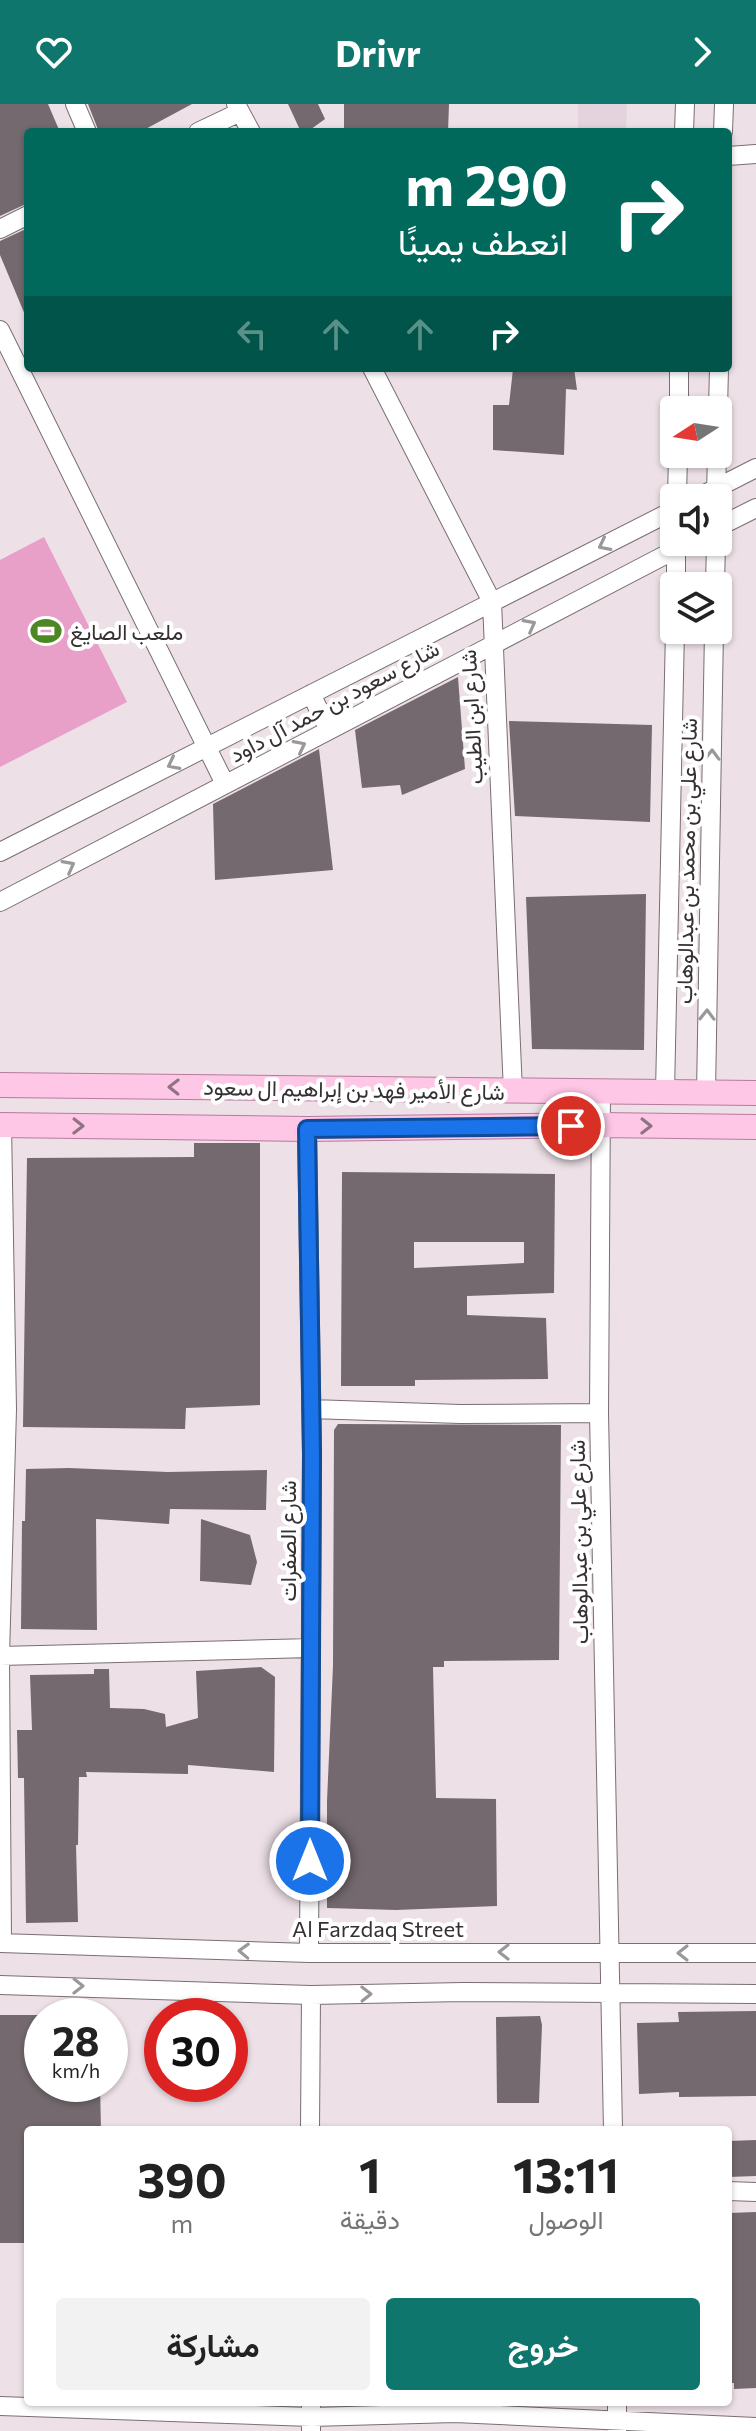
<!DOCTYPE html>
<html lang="ar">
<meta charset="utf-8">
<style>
body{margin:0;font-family:Commissioner,Vazirmatn,sans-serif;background:#f2f2f2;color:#222;direction:rtl;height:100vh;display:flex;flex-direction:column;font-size:30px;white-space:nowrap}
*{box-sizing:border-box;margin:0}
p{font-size:26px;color:#767676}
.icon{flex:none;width:44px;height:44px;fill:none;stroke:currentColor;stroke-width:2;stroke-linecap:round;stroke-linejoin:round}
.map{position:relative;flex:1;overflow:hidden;direction:ltr}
.side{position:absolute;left:24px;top:2022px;width:708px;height:280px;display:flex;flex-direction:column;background:#fff;border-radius:8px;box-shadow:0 2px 6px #0004;direction:rtl}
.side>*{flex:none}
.guide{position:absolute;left:24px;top:24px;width:708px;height:244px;border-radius:8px;box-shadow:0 2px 6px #0004;direction:rtl;background:#00695c;color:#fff;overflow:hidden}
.needle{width:52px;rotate:258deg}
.fabs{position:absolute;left:660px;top:292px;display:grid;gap:16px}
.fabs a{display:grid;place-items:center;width:72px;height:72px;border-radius:8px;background:#fff;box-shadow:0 2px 6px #0004;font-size:40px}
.speed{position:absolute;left:24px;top:1894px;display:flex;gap:16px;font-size:40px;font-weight:700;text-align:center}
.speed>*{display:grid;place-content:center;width:104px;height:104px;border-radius:50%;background:#fff;box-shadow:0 2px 6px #0004;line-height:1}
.speed small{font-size:20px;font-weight:400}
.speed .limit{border:12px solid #d22;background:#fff;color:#111}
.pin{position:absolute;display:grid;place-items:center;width:68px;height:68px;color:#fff;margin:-34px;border:4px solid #fff;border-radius:50%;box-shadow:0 2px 8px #0007}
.me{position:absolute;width:88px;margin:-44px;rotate:0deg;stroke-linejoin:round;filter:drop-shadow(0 0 6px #0008)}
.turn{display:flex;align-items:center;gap:28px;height:168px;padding:0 32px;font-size:36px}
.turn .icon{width:104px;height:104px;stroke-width:2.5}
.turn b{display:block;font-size:56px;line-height:68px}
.lanes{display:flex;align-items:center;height:76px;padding:0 32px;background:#0003;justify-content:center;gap:40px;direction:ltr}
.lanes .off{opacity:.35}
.eta{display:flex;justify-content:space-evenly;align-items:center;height:136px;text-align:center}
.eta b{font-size:48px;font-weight:700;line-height:56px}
.cta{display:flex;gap:16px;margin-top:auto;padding:16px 32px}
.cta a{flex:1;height:92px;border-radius:8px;background:#0f766e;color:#fff;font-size:32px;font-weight:700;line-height:92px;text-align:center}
.cta a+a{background:#f2f2f2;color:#222}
header{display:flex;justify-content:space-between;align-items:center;height:104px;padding:0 32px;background:#0f766e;color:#fff;font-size:36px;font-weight:700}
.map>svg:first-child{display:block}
.built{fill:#e4d2dc}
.green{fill:#e89fc8}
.building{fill:#73696e;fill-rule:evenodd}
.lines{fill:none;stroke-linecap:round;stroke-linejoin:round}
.minor-casing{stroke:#786e73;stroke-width:20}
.major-casing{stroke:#b8799d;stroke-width:26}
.minor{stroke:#fff;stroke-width:18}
.major{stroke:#fec7e6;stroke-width:24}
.oneway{stroke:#9a9898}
.oneway2{stroke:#8f7483}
.route-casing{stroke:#114b97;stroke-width:20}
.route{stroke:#1a73e8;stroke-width:14}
.labels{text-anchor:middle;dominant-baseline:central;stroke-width:8;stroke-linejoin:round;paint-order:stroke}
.poi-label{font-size:22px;fill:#353032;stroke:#fff;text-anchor:start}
.street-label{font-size:22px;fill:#353032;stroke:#fff}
</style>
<header><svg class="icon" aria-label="forward" viewBox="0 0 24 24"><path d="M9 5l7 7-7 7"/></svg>Drivr<svg class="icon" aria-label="heart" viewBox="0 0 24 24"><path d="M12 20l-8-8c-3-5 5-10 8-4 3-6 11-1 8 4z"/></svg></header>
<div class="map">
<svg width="756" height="2327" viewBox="0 0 756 2327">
<rect width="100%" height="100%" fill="#ede1e7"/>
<!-- built -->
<path class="built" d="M 578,0 L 627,0 L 626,28 L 578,28 Z"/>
<!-- green -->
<path class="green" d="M 44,433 L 127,598 L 0,663 L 0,456 Z"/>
<!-- building -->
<path class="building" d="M 0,0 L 48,0 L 60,28 L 28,28 L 28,99 L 0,112 Z
M 88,0 L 192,0 L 140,28 L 99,28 Z
M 288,0 L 318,0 L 325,15 L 307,28 L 301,28 Z
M 344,0 L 449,0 L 448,28 L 344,28 Z
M 28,124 L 28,218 L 0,151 L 0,137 Z
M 574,264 L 577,286 L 566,285 L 564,351 L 493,346 L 493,301 L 509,301 L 513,265 Z
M 458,573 L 465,665 L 402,691 L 400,681 L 362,684 L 355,626 Z
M 509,617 L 652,621 L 650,718 L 515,712 Z
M 319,645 L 333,766 L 215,776 L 213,700 Z
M 646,790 L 644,946 L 532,945 L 526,793 Z
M 194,1039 L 260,1039 L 260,1301 L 186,1304 L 185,1325 L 23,1323 L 27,1054 L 194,1053 Z
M 342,1068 L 555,1070 L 554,1189 L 467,1192 L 467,1211 L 546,1214 L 548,1275 L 415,1276 L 415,1282 L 341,1282 ZM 414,1138 L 524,1138 L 524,1159 L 414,1164 Z
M 338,1320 L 561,1321 L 559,1556 L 444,1557 L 444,1563 L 433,1563 L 436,1694 L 496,1695 L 497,1802 L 396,1806 L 327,1804 L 327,1697 L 333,1562 L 334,1326 Z
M 69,1364 L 168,1368 L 267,1366 L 266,1406 L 170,1405 L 169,1420 L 96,1415 L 97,1526 L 21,1525 L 22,1417 L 25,1417 L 26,1365 Z
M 201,1415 L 250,1431 L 257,1458 L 251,1481 L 200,1477 Z
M 261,1563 L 275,1573 L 274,1668 L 188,1661 L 188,1670 L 86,1668 L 87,1673 L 79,1673 L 78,1741 L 76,1741 L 78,1818 L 26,1819 L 24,1674 L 18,1674 L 17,1626 L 32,1626 L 30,1571 L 94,1570 L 94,1565 L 109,1565 L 110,1604 L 144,1605 L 165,1610 L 166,1623 L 198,1614 L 196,1567 Z
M 756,1907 L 756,1992 L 679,1993 L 679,1988 L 639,1990 L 637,1919 L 679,1918 L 678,1908 Z
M 0,1911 L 42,1911 L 42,1980 L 100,1980 L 101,2026 L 28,2026 L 28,2139 L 0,2139 Z
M 540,1912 L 542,1921 L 539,1999 L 497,1999 L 496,1913 Z
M 756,2036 L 756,2072 L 728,2073 L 728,2037 Z
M 756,2108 L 756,2284 L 734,2285 L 734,2279 L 728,2279 L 728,2109 Z"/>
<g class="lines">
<!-- minor casing -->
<g class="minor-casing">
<path id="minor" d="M 75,0 L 87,28
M 236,0 L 251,28
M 198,28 L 240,8
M 684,28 L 685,0
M 723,28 L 724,0
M 728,52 L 756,50
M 0,125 L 28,111
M 0,226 L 225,680
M 372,264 L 492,498 L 513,988
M 679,306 L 679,264
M 718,306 L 719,264
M 716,391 L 717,350
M 677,394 L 678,350
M 697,394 L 756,364
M 718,423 L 756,404
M 676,482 L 676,438
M 715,482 L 716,438
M 311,590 L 329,626
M 0,748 L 674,406
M 0,798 L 690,438
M 601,988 L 599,1309 L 613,2026
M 665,988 L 675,526
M 706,989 L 714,526
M 2,1021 L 7,1305 L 0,1552 L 2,1839
M 307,1025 L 312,1350 L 309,1849
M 311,1305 L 460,1310 L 599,1309
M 0,1552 L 311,1544
M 0,1839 L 309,1849 L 756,1849
M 0,1881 L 311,1891 L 463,1888 L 756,1890
M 310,2026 L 311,1891
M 728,2087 L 756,2088
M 311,2298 L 311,2327
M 617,2298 L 617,2327
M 0,2302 L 311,2313 L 455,2309 L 756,2323"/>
</g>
<!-- major casing -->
<g class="major-casing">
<path id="major" d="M 0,981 L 756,989
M 0,1021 L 307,1025 L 601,1021 L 756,1023"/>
</g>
<!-- minor -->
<use href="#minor" class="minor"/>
<!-- major -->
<use href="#major" class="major"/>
</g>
<!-- one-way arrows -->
<defs><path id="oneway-chevron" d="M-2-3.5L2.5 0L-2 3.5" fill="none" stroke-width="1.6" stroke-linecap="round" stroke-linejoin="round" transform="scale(2)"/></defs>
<g class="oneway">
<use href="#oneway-chevron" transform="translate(604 441) rotate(153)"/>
<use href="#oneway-chevron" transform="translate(530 521) rotate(-28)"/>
<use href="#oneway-chevron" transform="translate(300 642) rotate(-27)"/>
<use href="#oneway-chevron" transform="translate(712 651) rotate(-89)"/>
<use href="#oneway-chevron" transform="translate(173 660) rotate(153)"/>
<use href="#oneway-chevron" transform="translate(69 762) rotate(-28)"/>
<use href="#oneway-chevron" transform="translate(707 911) rotate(-89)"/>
<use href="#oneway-chevron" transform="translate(244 1847) rotate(-178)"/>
<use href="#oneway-chevron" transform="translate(504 1848) rotate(180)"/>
<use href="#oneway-chevron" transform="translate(683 1849) rotate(-180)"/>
<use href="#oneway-chevron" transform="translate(78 1882) rotate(1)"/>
<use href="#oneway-chevron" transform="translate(366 1890) rotate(-1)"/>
</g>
<g class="oneway2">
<use href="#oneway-chevron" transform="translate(174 983) rotate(-179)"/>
<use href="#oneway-chevron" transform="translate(78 1022) rotate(1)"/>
<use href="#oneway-chevron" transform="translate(646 1022) rotate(1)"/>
</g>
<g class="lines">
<!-- route casing -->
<g class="route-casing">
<path id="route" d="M 310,1757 L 312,1350 L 307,1025 L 571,1022"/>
</g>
<!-- route -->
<use href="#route" class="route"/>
</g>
<!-- icons -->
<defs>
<g id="stadium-bare" transform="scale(2.4)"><path d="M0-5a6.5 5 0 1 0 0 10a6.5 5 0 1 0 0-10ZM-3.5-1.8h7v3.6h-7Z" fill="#4d8723" stroke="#fff" stroke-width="2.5" paint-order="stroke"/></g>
</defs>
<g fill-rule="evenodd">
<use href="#stadium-bare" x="46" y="527"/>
</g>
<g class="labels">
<!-- poi labels -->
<g class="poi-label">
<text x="70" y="527">ملعب الصايغ</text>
</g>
<!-- street labels -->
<g class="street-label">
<text transform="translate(334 597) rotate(-28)">شارع سعود بن حمد آل داود</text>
<text transform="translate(471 613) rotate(-93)">شارع ابن الطيب</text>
<text transform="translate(686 757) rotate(-89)">شارع علي بن محمد بن عبدالوهاب</text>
<text transform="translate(354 985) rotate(1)">شارع الأمير فهد بن إبراهيم ال سعود</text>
<text transform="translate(287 1437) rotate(-90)">شارع الصفرات</text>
<text transform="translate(578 1438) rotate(-91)">شارع علي بن عبدالوهاب</text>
<text x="378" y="1824">Al Farzdaq Street</text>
</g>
</g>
</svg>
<div class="fabs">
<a><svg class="needle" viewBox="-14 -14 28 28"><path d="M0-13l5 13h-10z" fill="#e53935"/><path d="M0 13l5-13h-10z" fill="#767676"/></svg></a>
<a><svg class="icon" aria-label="sound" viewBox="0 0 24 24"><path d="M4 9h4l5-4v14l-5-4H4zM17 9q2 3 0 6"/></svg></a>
<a><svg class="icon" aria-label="layers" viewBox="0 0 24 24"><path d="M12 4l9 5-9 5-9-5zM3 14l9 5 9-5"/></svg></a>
</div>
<div class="speed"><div>28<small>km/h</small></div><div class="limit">30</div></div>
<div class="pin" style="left:571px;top:1022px;background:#d93025"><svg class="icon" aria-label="arrive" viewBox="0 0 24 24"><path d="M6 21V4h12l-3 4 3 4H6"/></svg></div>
<svg class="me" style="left:310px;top:1757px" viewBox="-20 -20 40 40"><circle r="17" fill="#1a73e8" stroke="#fff" stroke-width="3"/><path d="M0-11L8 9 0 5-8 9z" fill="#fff"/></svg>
<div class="guide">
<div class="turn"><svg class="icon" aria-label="right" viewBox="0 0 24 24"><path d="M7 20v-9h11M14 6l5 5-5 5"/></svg><div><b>290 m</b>انعطف يمينًا</div></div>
<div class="lanes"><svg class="icon off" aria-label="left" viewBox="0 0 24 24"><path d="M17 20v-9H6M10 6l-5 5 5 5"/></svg><svg class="icon off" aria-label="ahead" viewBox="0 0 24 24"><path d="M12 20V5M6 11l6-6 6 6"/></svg><svg class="icon off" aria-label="ahead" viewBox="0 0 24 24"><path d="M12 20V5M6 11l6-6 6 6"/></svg><svg class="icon" aria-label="right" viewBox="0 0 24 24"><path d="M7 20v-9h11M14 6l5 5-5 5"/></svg></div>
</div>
<section class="side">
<div class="eta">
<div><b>13:11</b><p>الوصول</p></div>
<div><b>1</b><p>دقيقة</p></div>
<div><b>390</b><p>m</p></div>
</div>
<div class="cta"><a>خروج</a><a>مشاركة</a></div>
</section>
</div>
